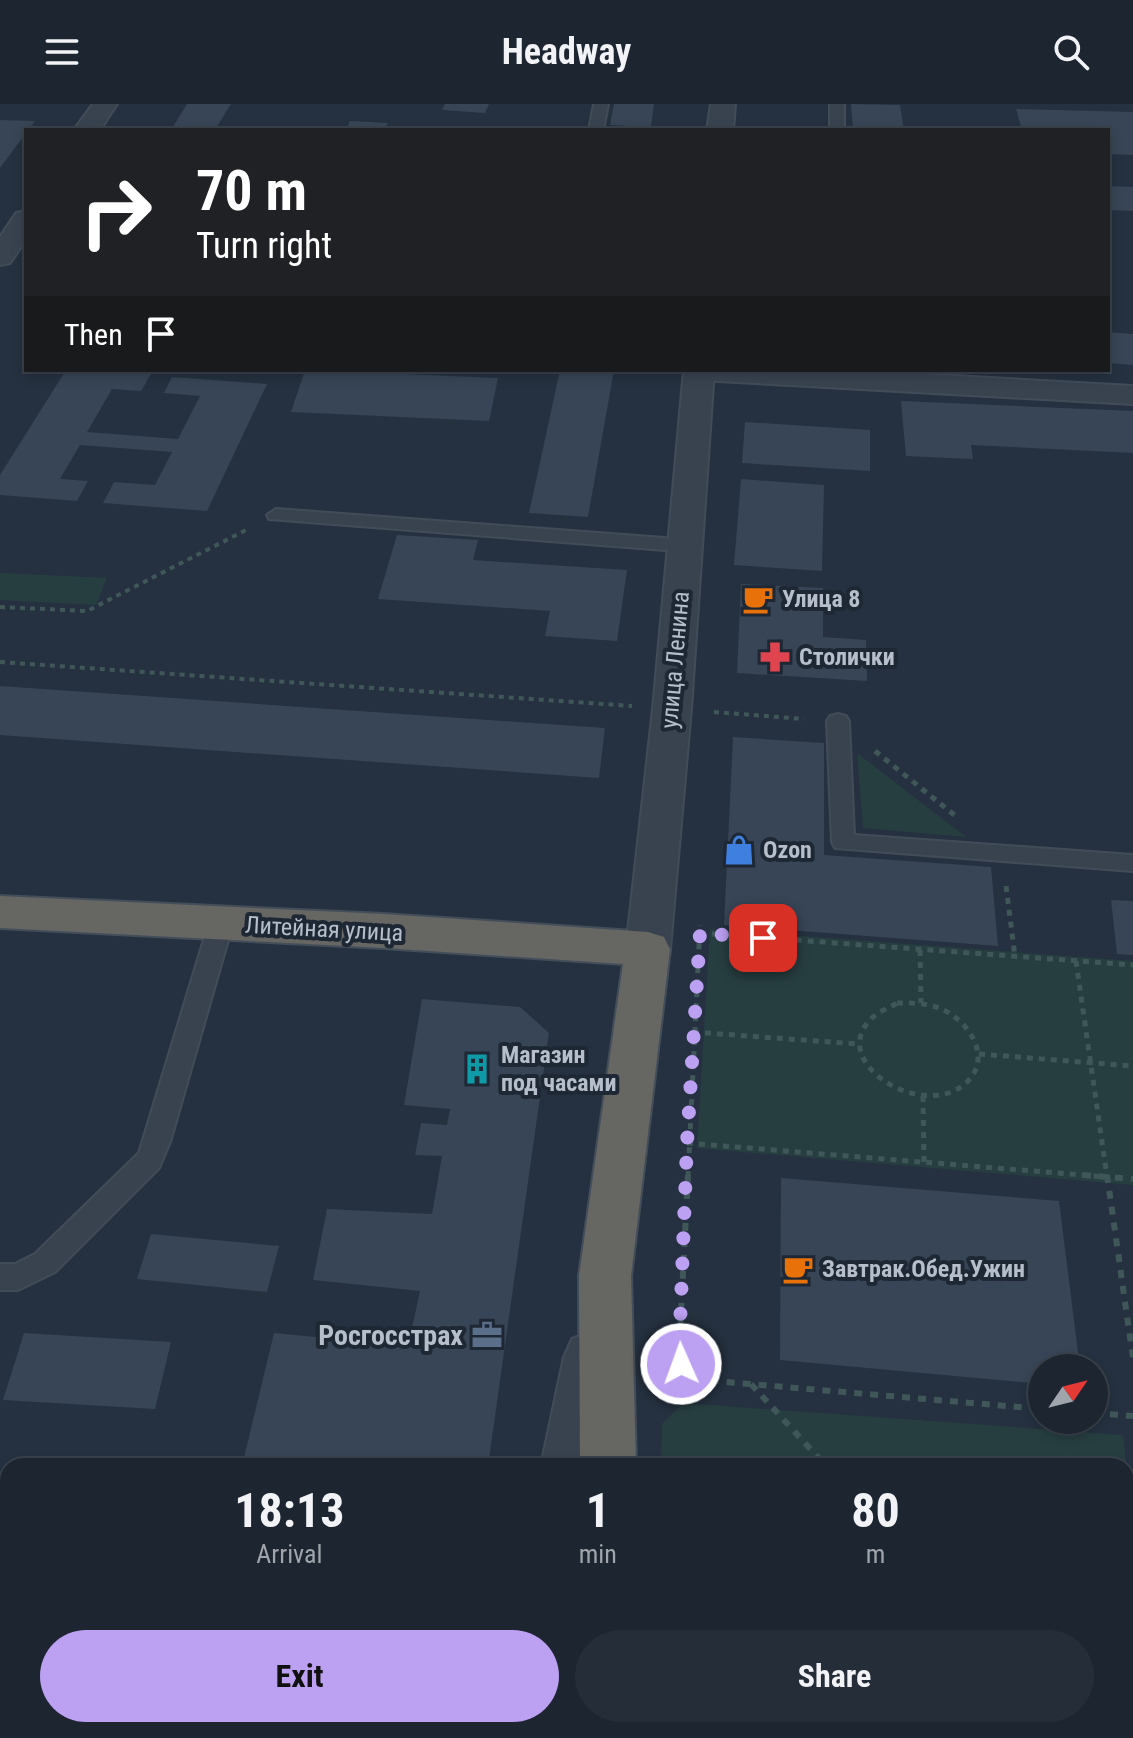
<!DOCTYPE html>
<meta charset="utf-8">
<style>
body{margin:0;font-family:"Roboto Condensed",sans-serif;background:#252d38;color:#f1f3f6;height:100vh;display:flex;flex-direction:column;font-size:30px;white-space:nowrap}
*{box-sizing:border-box;margin:0}
p{font-size:26px;color:#a0a5ab}
.icon{flex:none;width:44px;height:44px;fill:none;stroke:currentColor;stroke-width:2;stroke-linecap:round;stroke-linejoin:round}
.map{position:relative;flex:1;overflow:hidden}
.details{position:absolute;left:0px;top:1354px;width:1134px;height:280px;display:flex;flex-direction:column;background:#1c2530;border-radius:24px 24px 0 0;box-shadow:0 4px 12px #0003,0 0 0 2px #3a424c}
.details>*{flex:none}
.banner{position:absolute;left:24px;top:24px;width:1086px;height:244px;border-radius:0px;box-shadow:0 4px 12px #0003,0 0 0 2px #3a424c;background:#202124;color:#fff;overflow:hidden}
.needle{width:52px;rotate:55deg}
.buttons{position:absolute;left:1028px;top:1250px;display:grid;gap:16px}
.buttons a{display:grid;place-items:center;width:80px;height:80px;border-radius:50%;background:#1c2530;box-shadow:0 4px 12px #0003,0 0 0 2px #3a424c;font-size:40px}
.pin{position:absolute;display:grid;place-items:center;width:68px;height:68px;color:#fff;margin:-34px;border-radius:16px;box-shadow:0 4px 12px #0006}
.me{position:absolute;width:88px;margin:-44px;rotate:358deg;stroke-linejoin:round;filter:drop-shadow(0 0 6px #0008)}
.turn{display:flex;align-items:center;gap:28px;height:168px;padding:0 40px;font-size:36px}
.turn .icon{width:104px;height:104px;stroke-width:2.5}
.turn b{display:block;font-size:56px;line-height:68px}
.then{display:flex;align-items:center;height:76px;padding:0 40px;background:#0003;gap:16px;font-size:30px}
.eta{display:flex;justify-content:space-evenly;align-items:center;height:136px;text-align:center}
.eta b{font-size:48px;font-weight:700;line-height:56px}
.primary-button{display:flex;gap:16px;margin-top:auto;padding:16px 40px}
.primary-button a{flex:1;height:92px;border-radius:48px;background:#bca0f2;color:#111;font-size:32px;font-weight:700;line-height:92px;text-align:center}
.primary-button a+a{background:#252d38;color:#f1f3f6}
header{display:flex;justify-content:space-between;align-items:center;height:104px;padding:0 40px;background:#1c2530;font-size:36px;font-weight:700}
.map>svg:first-child{display:block}
.green{fill:#273e41}
.building{fill:#374556}
.lines{fill:none;stroke-linecap:round;stroke-linejoin:round}
.service-casing{stroke:#424c59;stroke-width:4}
.minor-casing{stroke:#424c59;stroke-width:4}
.tertiary-casing{stroke:#424c59;stroke-width:4}
.trunk-casing{stroke:#444e5a;stroke-width:4}
.path-far2{stroke:#405759;stroke-width:4;stroke-dasharray:5 5;stroke-linecap:butt}
.path-far1{stroke:#405759;stroke-width:5;stroke-dasharray:6 6;stroke-linecap:butt}
.path{stroke:#405759;stroke-width:6;stroke-dasharray:8 8;stroke-linecap:butt}
.service{fill:#394350;fill-rule:evenodd}
.minor{fill:#394350;fill-rule:evenodd}
.tertiary{fill:#394350;fill-rule:evenodd}
.trunk{fill:#666663;fill-rule:evenodd}
.route{stroke:#bca0f2;stroke-width:14;stroke-dasharray:0 25.2}
.labels{text-anchor:middle;dominant-baseline:central;stroke-width:8;stroke-linejoin:round;paint-order:stroke}
.poi-label{font-size:24px;font-weight:bold;fill:#b5beca;stroke:#1e2835;text-anchor:start}
.street-label{font-size:24px;fill:#b5beca;stroke:#1e2835}
.near-poi-label{font-size:28px;font-weight:bold;fill:#b5beca;stroke:#1e2835;text-anchor:end}
</style>
<header><svg class="icon" aria-label="menu" viewBox="0 0 24 24"><path d="M4 6h16M4 12h16M4 18h16"/></svg>Headway<svg class="icon" aria-label="search" viewBox="0 0 24 24"><circle cx="10" cy="10" r="6"/><path d="M15 15l6 6"/></svg></header>
<div class="map">
<svg width="1133" height="1634" viewBox="0 0 1133 1634">
<rect width="100%" height="100%" fill="#253140"/>
<g class="green">
<polygon points="0,469 107,474 96,501 0,496"/>
<polygon points="857,649 966,733 863,724"/>
<polygon points="710,825 1133,857 1133,1081 697,1044"/>
<polygon points="683,1299 1123,1331 1133,1415 1133,1634 757,1634 750,1626 1126,1626 1126,1362 661,1362 662,1320"/>
</g>
<g class="building">
<polygon points="187,0 231,0 215,26 171,26"/>
<polygon points="445,0 489,0 485,9 442,6"/>
<polygon points="614,0 654,0 651,23 610,21"/>
<polygon points="851,0 900,1 904,26 853,26"/>
<polygon points="1016,5 1133,8 1133,51 1108,50 1108,26 1022,26"/>
<polygon points="0,16 35,17 0,64"/>
<polygon points="350,17 388,19 386,23 396,26 346,26"/>
<polygon points="1108,82 1133,83 1133,107 1108,106"/>
<polygon points="1108,228 1133,230 1133,261 1108,259"/>
<polygon points="66,266 151,270 141,287 112,285 87,328 178,335 200,292 164,289 172,273 267,280 207,407 103,399 114,378 155,381 172,348 80,341 60,375 88,377 77,397 0,391 0,371"/>
<polygon points="305,266 310,266 498,274 489,317 291,308"/>
<polygon points="560,266 614,266 588,413 529,409"/>
<polygon points="901,297 1133,307 1133,349 971,341 973,355 906,352"/>
<polygon points="745,318 870,326 870,367 742,359"/>
<polygon points="741,375 824,381 822,467 734,461"/>
<polygon points="397,431 478,436 473,456 627,466 617,537 545,532 550,507 378,495"/>
<polygon points="741,480 823,484 823,533 866,536 867,577 737,569"/>
<polygon points="0,582 605,624 599,674 0,631"/>
<polygon points="733,633 824,639 824,751 991,763 998,842 724,821"/>
<polygon points="1111,796 1133,797 1133,851 1117,850"/>
<polygon points="422,895 520,903 549,929 488,1362 242,1362 274,1229 408,1242 420,1187 313,1176 327,1105 432,1110 442,1052 415,1051 421,1019 447,1021 450,1005 404,1001"/>
<polygon points="781,1074 1059,1097 1080,1264 1042,1264 1042,1280 780,1256"/>
<polygon points="151,1130 279,1142 267,1188 137,1175"/>
<polygon points="24,1229 171,1238 155,1305 3,1296"/>
<polygon points="0,1502 8,1502 8,1626 442,1626 441,1634 0,1634"/>
</g>
<g class="lines">
<g class="service-casing">
<g id="service">
<polygon points="594,0 608,0 603,26 589,26"/>
<rect x="830" y="0" width="14" height="26"/>
<polygon points="276,405 665,434 675,440 665,446 269,415 267,411"/>
<polygon points="838,610 846,612 849,617 854,731 1133,751 1133,767 835,744 832,738 827,617 830,612"/>
<polygon points="221,810 229,813 233,819 170,1038 159,1064 55,1168 18,1186 0,1186 0,1160 15,1160 35,1150 139,1049 209,819 213,813"/>
<rect x="0" y="1438" width="8" height="32"/>
</g>
</g>
<g class="minor-casing">
<g id="minor">
<polygon points="93,0 117,0 100,26 74,26"/>
<polygon points="26,107 26,135 10,159 0,161 0,133 16,109"/>
<polygon points="684,266 850,266 1133,282 1133,300 699,276 688,274"/>
</g>
</g>
<g class="tertiary-casing">
<g id="tertiary">
<polygon points="711,0 735,0 733,26 707,26"/>
<polygon points="684,266 714,266 691,605 670,845 664,857 648,862 632,857 626,845 653,605"/>
<polygon points="591,1228 610,1235 618,1253 597,1362 541,1362 564,1253 572,1235"/>
<polygon points="507,1626 571,1626 570,1634 506,1634"/>
</g>
</g>
<g class="trunk-casing">
<g id="trunk">
<polygon points="0,792 384,810 648,828 664,833 670,845 631,1172 636,1362 580,1362 579,1172 623,860 384,844 0,824"/>
<polygon points="661,1626 727,1626 731,1634 665,1634"/>
</g>
</g>
<g class="path-far2">
<polyline points="0,503 87,507 250,424"/>
<polyline points="0,558 632,602"/>
<polyline points="714,608 804,615"/>
</g>
<g class="path-far1">
<polyline points="875,647 958,714"/>
<polyline points="1006,782 1015,853"/>
<polyline points="700,829 1133,861"/>
<polyline points="920,846 921,899"/>
<polyline points="1076,857 1107,1073"/>
<path d="M897,899C911,899 926,899 939,904C967,915 993,951 968,977C926,1020 826,959 871,915C877,908 889,904 897,899Z"/>
<polyline points="693,928 858,940"/>
<polyline points="979,950 1133,962"/>
<polyline points="923,992 924,1058"/>
<polyline points="687,1039 1107,1073"/>
<polyline points="688,1073 700,821"/>
</g>
<g class="path">
<path d="M688,1071L679,1249C682,1263 689,1271 703,1276L1042,1305"/>
<polyline points="1083,1071 1133,1075"/>
<polyline points="1107,1071 1133,1254"/>
<polyline points="751,1280 826,1362"/>
<polyline points="1094,1309 1133,1312"/>
<polyline points="1074,1626 1082,1634"/>
</g>
<use href="#service" class="service"/>
<use href="#minor" class="minor"/>
<use href="#tertiary" class="tertiary"/>
<use href="#trunk" class="trunk"/>
</g>
<g class="lines">
<polyline class="route" points="681,1260 679,1249 687,1039 700,829 763,834"/>
</g>
<defs>
<g id="cafe-bare" transform="scale(2.4)"><path d="M-5.5-4.5H6V0H3Q3 3.5 0 3.5H-2.5Q-5.5 3.5-5.5 0ZM3-3.2v2h1.7v-2ZM-6 4.5H4V6H-6Z" fill="#e8710a" stroke="#1e2835" stroke-width="2.5" paint-order="stroke"/></g>
<g id="pharmacy-bare" transform="scale(2.4)"><path d="M-2-6h4v4h4v4h-4v4h-4v-4h-4v-4h4Z" fill="#e0444e" stroke="#1e2835" stroke-width="2.5" paint-order="stroke"/></g>
<g id="shop-bare" transform="scale(2.4)"><path d="M-5-2.5h2.3a2.7 3.5 0 0 1 5.4 0H5L5.5 6h-11ZM-1.5-2.5h3a1.5 2.3 0 0 0-3 0Z" fill="#3f7fe0" stroke="#1e2835" stroke-width="2.5" paint-order="stroke"/></g>
<g id="building-bare" transform="scale(2.4)"><path d="M-4-6H4V6H1V3H-1V6H-4ZM-2.5-4.3h1.7v1.8h-1.7ZM.8-4.3h1.7v1.8H.8ZM-2.5-1h1.7V.8h-1.7ZM.8-1h1.7V.8H.8Z" fill="#0f9aa8" stroke="#1e2835" stroke-width="2.5" paint-order="stroke"/></g>
<g id="office-bare" transform="scale(2.4)"><path d="M-6-3h4V-5.5h4V-3h4V5H-6ZM-1-4.5V-3h2v-1.5ZM-6 0V1H6V0Z" fill="#5c6f8a" stroke="#1e2835" stroke-width="2.5" paint-order="stroke"/></g>
</defs>
<g fill-rule="evenodd">
<use href="#cafe-bare" x="758" y="495"/>
<use href="#pharmacy-bare" x="775" y="553"/>
<use href="#shop-bare" x="739" y="746"/>
<use href="#building-bare" x="477" y="965"/>
<use href="#cafe-bare" x="798" y="1165"/>
<use href="#office-bare" x="487" y="1231"/>
</g>
<g class="labels">
<g class="poi-label">
<text x="782" y="495">Улица 8</text>
<text x="799" y="553">Столички</text>
<text x="763" y="746">Ozon</text>
<text x="501" y="951">Магазин<tspan x="501" dy="28">под часами</tspan></text>
<text x="822" y="1165">Завтрак.Обед.Ужин</text>
</g>
<g class="street-label">
<text transform="translate(675 556) rotate(-85)">улица Ленина</text>
<text transform="translate(324 825) rotate(3)">Литейная улица</text>
</g>
<g class="near-poi-label">
<text x="463" y="1231">Росгосстрах</text>
</g>
</g>
</svg>
<div class="buttons">
<a><svg class="needle" viewBox="-14 -14 28 28"><path d="M0-13l5 13h-10z" fill="#e53935"/><path d="M0 13l5-13h-10z" fill="#a0a5ab"/></svg></a>
</div>
<div class="pin" style="left:763px;top:834px;background:#d93025"><svg class="icon" aria-label="arrive" viewBox="0 0 24 24"><path d="M6 21V4h12l-3 4 3 4H6"/></svg></div>
<svg class="me" style="left:681px;top:1260px" viewBox="-20 -20 40 40"><circle r="17" fill="#bca0f2" stroke="#fff" stroke-width="3"/><path d="M0-11L8 9 0 5-8 9z" fill="#fff"/></svg>
<div class="banner">
<div class="turn"><svg class="icon" aria-label="right" viewBox="0 0 24 24"><path d="M7 20v-9h11M14 6l5 5-5 5"/></svg><div><b>70 m</b>Turn right</div></div>
<div class="then">Then<svg class="icon" aria-label="arrive" viewBox="0 0 24 24"><path d="M6 21V4h12l-3 4 3 4H6"/></svg></div>
</div>
<section class="details">
<div class="eta">
<div><b>18:13</b><p>Arrival</p></div>
<div><b>1</b><p>min</p></div>
<div><b>80</b><p>m</p></div>
</div>
<div class="primary-button"><a>Exit</a><a>Share</a></div>
</section>
</div>
